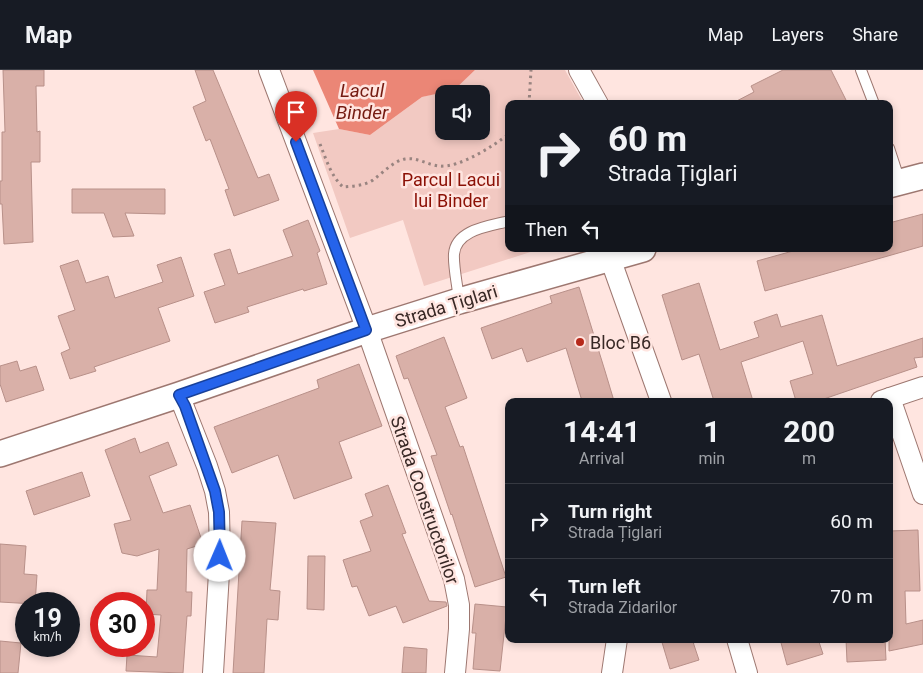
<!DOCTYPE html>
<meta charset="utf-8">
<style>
body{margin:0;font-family:Roboto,sans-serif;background:#242831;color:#f1f3f6;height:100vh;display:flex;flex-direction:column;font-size:19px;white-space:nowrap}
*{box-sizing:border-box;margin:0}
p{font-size:16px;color:#9ea1a6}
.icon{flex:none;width:28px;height:28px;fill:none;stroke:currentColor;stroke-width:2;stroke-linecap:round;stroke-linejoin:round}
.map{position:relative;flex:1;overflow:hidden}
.details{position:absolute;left:505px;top:328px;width:388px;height:245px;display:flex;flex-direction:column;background:#171b24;border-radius:10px;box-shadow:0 2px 8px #0003}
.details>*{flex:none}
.banner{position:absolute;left:505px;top:30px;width:388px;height:152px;border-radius:10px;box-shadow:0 2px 8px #0003;background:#171b24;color:#f1f3f6;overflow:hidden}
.fabs{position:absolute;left:435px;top:15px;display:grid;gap:10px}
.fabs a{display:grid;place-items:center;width:55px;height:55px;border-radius:10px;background:#171b24;box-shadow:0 2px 8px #0003;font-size:25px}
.speed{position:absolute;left:15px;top:522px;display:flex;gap:10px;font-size:25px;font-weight:700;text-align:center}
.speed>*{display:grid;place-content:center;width:65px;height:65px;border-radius:50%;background:#171b24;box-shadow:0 2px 8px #0003;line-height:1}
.speed small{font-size:12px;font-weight:400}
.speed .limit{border:8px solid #d22;background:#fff;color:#111}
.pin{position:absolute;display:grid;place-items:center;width:42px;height:42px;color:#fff;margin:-51px -21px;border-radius:50% 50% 50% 0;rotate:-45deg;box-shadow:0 0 5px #0007}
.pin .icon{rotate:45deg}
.me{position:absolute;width:55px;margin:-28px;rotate:1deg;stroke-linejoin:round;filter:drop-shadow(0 0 4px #0008)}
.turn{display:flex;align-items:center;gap:18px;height:105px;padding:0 20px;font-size:22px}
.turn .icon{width:65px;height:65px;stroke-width:2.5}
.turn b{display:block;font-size:35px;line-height:42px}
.then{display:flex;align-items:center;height:48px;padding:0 20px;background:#0003;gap:10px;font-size:19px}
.eta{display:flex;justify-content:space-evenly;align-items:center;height:85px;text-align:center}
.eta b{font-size:30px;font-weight:700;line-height:35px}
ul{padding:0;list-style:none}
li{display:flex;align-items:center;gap:15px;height:75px;padding:0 20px;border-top:1px solid #363941}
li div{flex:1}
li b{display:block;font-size:19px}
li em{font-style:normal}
header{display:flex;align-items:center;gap:30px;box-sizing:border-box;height:70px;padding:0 25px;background:#171b24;border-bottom:1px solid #363941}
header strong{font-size:24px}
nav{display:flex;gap:28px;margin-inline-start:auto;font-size:18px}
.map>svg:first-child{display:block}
.green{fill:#f2c9c2;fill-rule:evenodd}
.water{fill:#eb8676}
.building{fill:#d9b0a8;stroke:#b89089}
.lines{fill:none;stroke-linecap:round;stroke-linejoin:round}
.service-casing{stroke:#9d7770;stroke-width:12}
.minor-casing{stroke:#9d7770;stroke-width:22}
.tertiary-casing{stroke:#9d7770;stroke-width:28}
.path{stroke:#998480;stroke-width:3;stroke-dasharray:2.5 4;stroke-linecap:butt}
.service{stroke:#fff;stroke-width:10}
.minor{stroke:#fff;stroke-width:20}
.tertiary{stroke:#fff;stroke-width:25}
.route-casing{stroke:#184099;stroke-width:12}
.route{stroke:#2563eb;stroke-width:9}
.poi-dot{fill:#b6291a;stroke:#ffe5e0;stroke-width:2}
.labels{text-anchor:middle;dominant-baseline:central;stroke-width:5;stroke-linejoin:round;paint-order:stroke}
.park-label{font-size:18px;fill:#8b1005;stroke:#ffe5e0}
.street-label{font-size:18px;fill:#382825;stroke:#ffe5e0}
.poi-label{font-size:18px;fill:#382825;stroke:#ffe5e0;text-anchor:start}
.water-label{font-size:19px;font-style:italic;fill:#751b11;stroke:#ffe5e0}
</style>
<header>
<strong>Map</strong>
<nav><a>Map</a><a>Layers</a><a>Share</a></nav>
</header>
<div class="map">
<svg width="923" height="603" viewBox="0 0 923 603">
<rect width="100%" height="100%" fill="#ffe5e0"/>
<path class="green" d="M475,0H565L584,34H509V179H540L424,216L403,150L350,168L313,63L339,59L370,65L422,27L454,19ZM444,24H481V61H444Z"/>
<polygon class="water" points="313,0 475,0 454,20 422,27 370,65 339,59"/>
<g class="building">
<polygon points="3,0 44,0 44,16 36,16 37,62 40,61 40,92 31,92 33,172 4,174 2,134 0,134 0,111 2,111 2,62 5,62"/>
<polygon points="195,0 213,0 258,108 269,104 279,130 234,146 225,120 229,119 210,69 206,71 193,37 206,31"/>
<polygon points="783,0 831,0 848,34 731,34 754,22 751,16"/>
<polygon points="72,119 165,119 165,144 125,143 134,166 113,167 104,143 72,143"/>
<polygon points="923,144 923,176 765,221 757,191 800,179 889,179 889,153"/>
<polygon points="308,150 320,181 317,183 327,214 304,221 303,219 247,237 249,242 215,253 204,222 225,215 214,184 230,179 238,204 293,186 283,160"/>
<polygon points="181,187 194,226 158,238 170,271 94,297 96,301 70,309 61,283 70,279 58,246 75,240 60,196 78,190 86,213 108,206 115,228 163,212 157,195"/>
<polygon points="699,213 720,280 759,267 754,252 777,244 781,257 822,245 837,296 923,268 923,287 914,288 917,297 818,331 796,331 790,311 813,304 803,271 741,292 753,331 714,331 699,284 682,290 662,225"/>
<polygon points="579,217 605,301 614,331 582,331 566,278 527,292 522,278 492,289 481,258 552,233 550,226"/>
<polygon points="444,267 467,328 445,337 460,377 463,376 506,507 475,517 452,444 451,445 431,386 437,385 408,308 404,309 396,286"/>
<polygon points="17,291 20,301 36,296 44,320 6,332 0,314 0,296"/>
<polygon points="359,294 382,356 339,372 352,408 294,429 278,385 232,403 214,357 319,318 317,310"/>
<polygon points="135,368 140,383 168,372 177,395 149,406 163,443 190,435 203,474 187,479 186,522 192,522 191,546 187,546 183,603 126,601 127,585 157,587 161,545 146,544 147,520 157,520 159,479 137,486 122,483 114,454 131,450 105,380"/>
<polygon points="82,402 90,426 34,445 26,421"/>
<polygon points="388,415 406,463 402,464 429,531 446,532 447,536 403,553 396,536 369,546 357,516 352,517 343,490 371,481 360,451 373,446 365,424"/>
<polygon points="242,451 276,453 270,520 280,521 278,550 267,549 264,603 233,603"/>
<polygon points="918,460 920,521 905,521 906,554 923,550 923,574 889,581 889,461"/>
<polygon points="0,474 26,476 24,504 37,505 35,534 0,532"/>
<polygon points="308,486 325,486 324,540 307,539"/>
<polygon points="475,534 507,537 500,601 473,599 476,563 472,563"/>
<polygon points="661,569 692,569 699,590 670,599"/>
<polygon points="780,569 818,569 823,584 787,595"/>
<polygon points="846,569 885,569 886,590 847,592"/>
<polygon points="0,571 21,573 18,603 0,603"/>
<polygon points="404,577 427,579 426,603 402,603"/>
</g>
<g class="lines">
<g class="service-casing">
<g id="service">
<polyline points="861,0 874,34"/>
<polyline points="889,78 900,112"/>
<path d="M459,231C458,218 453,196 454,184C456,159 491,156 509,151"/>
</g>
</g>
<g class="minor-casing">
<g id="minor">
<polyline points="269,0 367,260 454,509 459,535 459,559 455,603"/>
<polyline points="579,0 598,34"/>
<polyline points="610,188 661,331"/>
<polyline points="179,325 207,396 215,421 219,442 220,486 213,603"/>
<polyline points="890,328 923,424"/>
<polyline points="881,331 923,317"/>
<polyline points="737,569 747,603"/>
<polyline points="612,603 617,569"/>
</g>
</g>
<g class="tertiary-casing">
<g id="tertiary">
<polyline points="889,115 923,106"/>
<polyline points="0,384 179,325 367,260 459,231 643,179"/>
</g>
</g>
<g class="path">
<polyline points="529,34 531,0"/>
<path d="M320,74C326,89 331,106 343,117C353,116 364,116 373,110C383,103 393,91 405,89C417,87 428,95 439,96C460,98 493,76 509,64"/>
<polyline points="693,572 701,569"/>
</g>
<use href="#service" class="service"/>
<use href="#minor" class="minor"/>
<use href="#tertiary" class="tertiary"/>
</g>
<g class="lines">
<g class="route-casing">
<polyline id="route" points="220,486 219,442 215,421 185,336 179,325 366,260 296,72"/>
</g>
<use href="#route" class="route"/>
</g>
<circle class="poi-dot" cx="580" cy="272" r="5"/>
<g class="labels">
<g class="park-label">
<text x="451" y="109">Parcul Lacui<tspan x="451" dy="21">lui Binder</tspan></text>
</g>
<g class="street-label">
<text transform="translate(446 236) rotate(-17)">Strada Țiglari</text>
<text transform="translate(425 430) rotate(71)">Strada Constructorilor</text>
</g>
<g class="poi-label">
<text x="590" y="272">Bloc B6</text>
</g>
<g class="water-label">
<text x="362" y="20">Lacul<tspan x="362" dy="22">Binder</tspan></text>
</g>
</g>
</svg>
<div class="fabs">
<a><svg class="icon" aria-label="sound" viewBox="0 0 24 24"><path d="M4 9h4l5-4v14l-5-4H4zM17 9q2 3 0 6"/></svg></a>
</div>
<div class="speed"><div>19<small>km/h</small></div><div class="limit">30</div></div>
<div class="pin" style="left:296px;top:72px;background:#d93025"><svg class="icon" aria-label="arrive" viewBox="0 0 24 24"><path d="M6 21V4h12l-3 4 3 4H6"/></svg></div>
<svg class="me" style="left:220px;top:486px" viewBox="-20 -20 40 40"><circle r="19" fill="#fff"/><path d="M0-13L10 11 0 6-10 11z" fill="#2563eb"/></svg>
<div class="banner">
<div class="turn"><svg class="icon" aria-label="right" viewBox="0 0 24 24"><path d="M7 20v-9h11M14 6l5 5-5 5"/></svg><div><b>60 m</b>Strada Țiglari</div></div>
<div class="then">Then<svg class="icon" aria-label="left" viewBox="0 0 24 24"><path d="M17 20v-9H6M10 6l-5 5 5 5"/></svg></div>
</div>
<section class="details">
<div class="eta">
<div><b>14:41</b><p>Arrival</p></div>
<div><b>1</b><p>min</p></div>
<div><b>200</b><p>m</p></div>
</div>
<ul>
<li><svg class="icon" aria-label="right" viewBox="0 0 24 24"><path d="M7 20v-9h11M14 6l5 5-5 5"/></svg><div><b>Turn right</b><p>Strada Țiglari</p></div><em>60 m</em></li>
<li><svg class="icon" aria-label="left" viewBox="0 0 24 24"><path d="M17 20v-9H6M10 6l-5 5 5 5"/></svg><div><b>Turn left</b><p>Strada Zidarilor</p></div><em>70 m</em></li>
</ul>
</section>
</div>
